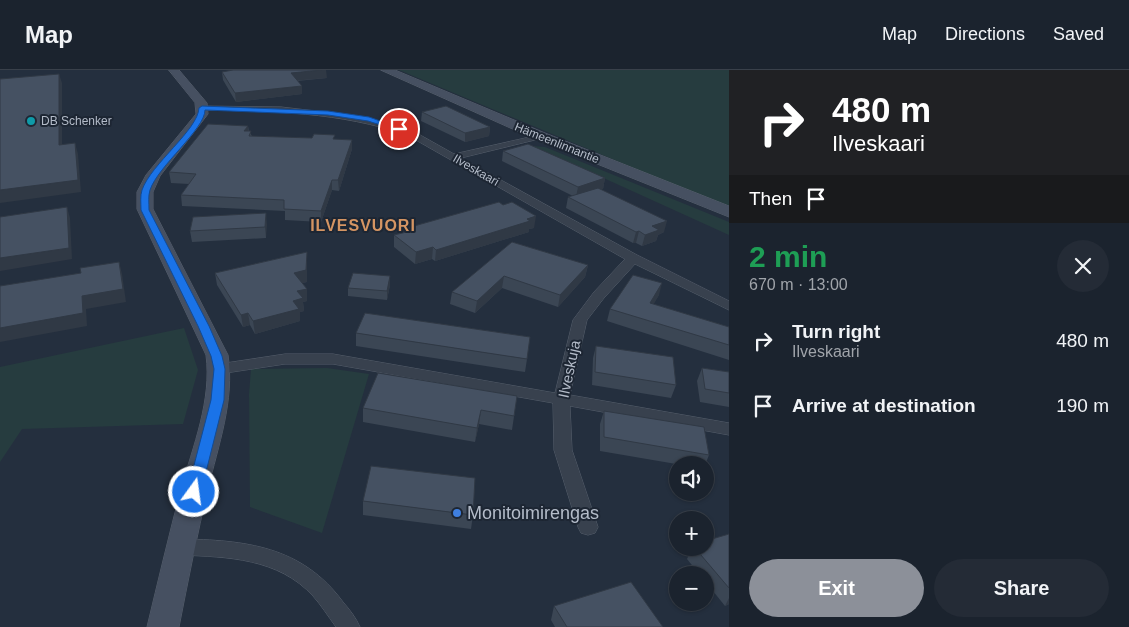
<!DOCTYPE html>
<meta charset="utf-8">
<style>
body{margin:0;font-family:Arial,sans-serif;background:#242b36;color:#f1f3f6;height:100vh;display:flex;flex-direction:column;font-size:19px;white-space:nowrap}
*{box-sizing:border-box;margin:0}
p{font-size:16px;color:#a0a4aa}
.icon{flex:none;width:28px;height:28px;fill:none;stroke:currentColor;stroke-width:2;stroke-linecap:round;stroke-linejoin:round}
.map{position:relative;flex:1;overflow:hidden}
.side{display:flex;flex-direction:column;background:#1b232e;width:400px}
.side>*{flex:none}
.guide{background:#202124;color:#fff;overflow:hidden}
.buttons{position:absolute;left:669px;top:386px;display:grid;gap:10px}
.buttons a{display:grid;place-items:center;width:45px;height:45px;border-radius:50%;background:#1b232e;box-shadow:0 1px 4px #0004,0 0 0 1px #39404a;font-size:25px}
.pin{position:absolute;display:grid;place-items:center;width:42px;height:42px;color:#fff;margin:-21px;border:2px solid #fff;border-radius:50%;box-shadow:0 1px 5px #0007}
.me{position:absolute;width:55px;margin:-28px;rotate:14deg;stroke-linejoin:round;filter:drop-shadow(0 0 4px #0008)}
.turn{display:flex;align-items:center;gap:18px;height:105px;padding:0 20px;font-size:22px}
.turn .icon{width:65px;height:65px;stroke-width:2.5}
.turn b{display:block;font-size:35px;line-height:42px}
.then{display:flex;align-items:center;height:48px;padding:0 20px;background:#0003;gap:10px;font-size:19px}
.round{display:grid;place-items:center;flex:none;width:52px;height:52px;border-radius:26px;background:#242b36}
.headline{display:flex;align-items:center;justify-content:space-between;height:85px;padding:0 20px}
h1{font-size:30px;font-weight:700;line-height:38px;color:#1e9e55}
.cta{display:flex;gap:10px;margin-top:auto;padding:10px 20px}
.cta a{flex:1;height:58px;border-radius:30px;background:#8c9099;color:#fff;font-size:20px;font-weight:700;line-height:58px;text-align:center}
.cta a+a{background:#242b36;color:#f1f3f6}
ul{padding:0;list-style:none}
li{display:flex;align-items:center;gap:15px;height:65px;padding:0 20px}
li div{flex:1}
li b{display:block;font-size:19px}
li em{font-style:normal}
header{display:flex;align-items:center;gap:30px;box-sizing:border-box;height:70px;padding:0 25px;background:#1b232e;border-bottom:1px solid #39404a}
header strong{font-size:24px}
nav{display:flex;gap:28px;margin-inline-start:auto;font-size:18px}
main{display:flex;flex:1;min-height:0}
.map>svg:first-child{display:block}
.green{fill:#263c3f}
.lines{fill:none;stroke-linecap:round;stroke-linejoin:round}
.street-casing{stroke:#565f6c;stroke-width:1}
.secondary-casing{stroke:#565f6c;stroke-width:1}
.street{fill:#38414e;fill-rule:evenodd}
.secondary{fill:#465061;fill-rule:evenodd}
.wall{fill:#3b4654}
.shaded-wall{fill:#303945}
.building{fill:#455162;stroke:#303945}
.route{fill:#1a73e8;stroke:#114b97}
.culture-dot{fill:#0f9aa8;stroke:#1d2633;stroke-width:2}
.shop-dot{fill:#3f7fe0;stroke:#1d2633;stroke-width:2}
.labels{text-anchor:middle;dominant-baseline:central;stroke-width:4;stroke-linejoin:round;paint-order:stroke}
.far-poi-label{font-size:12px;fill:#b4bcc9;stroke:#1d2633;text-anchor:start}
.far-street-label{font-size:12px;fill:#b4bcc9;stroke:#1d2633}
.street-label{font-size:15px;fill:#b4bcc9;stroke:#1d2633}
.far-district-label{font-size:16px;font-weight:bold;letter-spacing:1px;fill:#d59563;stroke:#1d2633}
.near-poi-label{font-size:18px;fill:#b4bcc9;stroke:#1d2633;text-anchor:start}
</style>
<header>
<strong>Map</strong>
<nav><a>Map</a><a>Directions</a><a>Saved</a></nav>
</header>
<main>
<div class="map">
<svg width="729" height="557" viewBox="0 0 729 557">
<rect width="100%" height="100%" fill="#242f3e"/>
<g class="green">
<polygon points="399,0 729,0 729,136 679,117"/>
<polygon points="533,76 545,77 729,152 729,165"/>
<polygon points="184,258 198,300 183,354 22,359 0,392 0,297"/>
<polygon points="327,298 369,304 322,463 250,437 249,324 251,299"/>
</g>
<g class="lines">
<g class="street-casing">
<g id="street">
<path d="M199,36L281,37L359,46L413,61L454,84L543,64V68L461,88L637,185L729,231V240L635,194L604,228L587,250L570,325L729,353V365L570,336L572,380L598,457L595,463L588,465L581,463L578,457L554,380L553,333L333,294H285L219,304L213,302L211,299L213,296L219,294L285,284H333L555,323L573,250L594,222L625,189L407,65C340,42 272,41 202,40H199Z"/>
<path d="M180,469C245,470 302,476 343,532C350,540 356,548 360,557H336C328,546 321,535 313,526C278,488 228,487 180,485L173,483L170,477L173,471Z"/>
</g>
</g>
<g class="secondary-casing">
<g id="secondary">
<path d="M169,0H179L207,33L208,44L160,106L153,122V139L228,285C235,330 218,376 208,419C197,465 188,511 179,557H147C158,511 169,465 181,419C193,376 212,330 206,285L137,139V122L146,105L196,44L195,33Z"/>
<polygon points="381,0 395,0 545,63 729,136 729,147 535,69"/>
</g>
</g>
<use href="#street" class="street"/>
<use href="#secondary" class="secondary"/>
</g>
<g class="wall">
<polygon points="222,2 327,8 297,11 302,16 302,24 236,32 223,10"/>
<polygon points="422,42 490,57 489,66 465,72 421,51"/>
<polygon points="248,56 249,61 252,66 352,70 352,79 339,121 332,120 321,152 285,150 285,141 182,136 181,125 189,114 171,113 169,102"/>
<polygon points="503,81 605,108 603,119 601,119 664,162 658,165 656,171 642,176 636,173 633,173 566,138 568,127 573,126 502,91"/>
<polygon points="266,143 266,168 192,172 190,161"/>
<polygon points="407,158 534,158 529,159 529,162 435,191 432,189 415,194 394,177 394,165 407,162"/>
<polygon points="512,172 588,195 585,207 558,237 502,218 475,243 450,234 452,222"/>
<polygon points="307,182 307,212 302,213 307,231 303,232 304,241 300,242 300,251 255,264 250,255 243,257 217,215 215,203"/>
<polygon points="390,215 387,230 348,226 348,218"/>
<polygon points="659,225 653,234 729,257 729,290 607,251 610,239"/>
<polygon points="356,263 527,289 525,302 356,276"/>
<polygon points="596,276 676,315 671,328 592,315 593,288"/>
<polygon points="702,298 729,302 729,337 700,332 697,311"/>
<polygon points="517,326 512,360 479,354 475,372 363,352 363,338"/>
<polygon points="604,341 709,385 705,395 682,395 600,381 600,354"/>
<polygon points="363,431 473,445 471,459 363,445"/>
<polygon points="729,464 729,534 725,536 705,511 705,505 700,505 687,489 692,478 705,478"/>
<polygon points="554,536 663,557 555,557 551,550"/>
</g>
<g class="shaded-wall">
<polygon points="322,0 326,0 327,8 291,11 291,3"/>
<polygon points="59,4 62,13 62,86 59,75"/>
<polygon points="302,16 302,24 236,32 235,23"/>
<polygon points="248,56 249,65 244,61"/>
<polygon points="490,57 489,66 465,72 465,63"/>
<polygon points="352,70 352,79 339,121 338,110"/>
<polygon points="75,73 78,84 81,122 0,133 0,120"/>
<polygon points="605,108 603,119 576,127 578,117"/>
<polygon points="332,110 332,120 321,152 321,141"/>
<polygon points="67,137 70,148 72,189 0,201 0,188"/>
<polygon points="266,143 267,155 266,168 265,157"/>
<polygon points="536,146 534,158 529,159 529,162 435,191 436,180"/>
<polygon points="667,151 664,162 658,165 656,171 642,176 645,165 652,156"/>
<polygon points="639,161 636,173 633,173 636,162"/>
<polygon points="433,177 432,189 415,194 416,182"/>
<polygon points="307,182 307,212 295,215 294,203"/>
<polygon points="119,192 122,204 126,232 86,239 87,256 0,272 0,258 82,226"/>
<polygon points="588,195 585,207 558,237 560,225"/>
<polygon points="390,206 390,215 387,230 387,221"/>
<polygon points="504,206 502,218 475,243 477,231"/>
<polygon points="662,213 659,225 647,246 650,233"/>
<polygon points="307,219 307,231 303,232 304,241 300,242 300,251 255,264 253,251 293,231 297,221"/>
<polygon points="248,243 250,255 243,257 241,245"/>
<polygon points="481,340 479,354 475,372 477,358"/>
<polygon points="729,528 729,534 725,536"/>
</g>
<g class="building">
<polygon points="233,0 322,0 291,3 302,16 235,23 222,2"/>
<polygon points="59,4 59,75 75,73 78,110 0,120 0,9"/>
<polygon points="446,36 490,57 465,63 422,42"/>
<polygon points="208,54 248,56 244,61 251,61 249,66 312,68 314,64 335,65 333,69 352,70 338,110 332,110 321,141 284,139 284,130 181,125 196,104 169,102"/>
<polygon points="528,74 605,108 578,117 503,81"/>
<polygon points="598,118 667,151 652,156 659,160 645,165 639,161 636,162 568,127"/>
<polygon points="499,132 503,135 512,132 536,146 527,149 530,151 436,180 433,177 416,182 394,165 411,161 407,158"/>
<polygon points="67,137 69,178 0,188 0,147"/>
<polygon points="266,143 265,157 190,161 193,147"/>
<polygon points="512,172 588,195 560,225 504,206 477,231 452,222"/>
<polygon points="307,182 306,200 294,203 307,219 297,221 303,228 293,231 299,239 253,251 248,243 241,245 215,203"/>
<polygon points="119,192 123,219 82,226 83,243 0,258 0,216 81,203 80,198"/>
<polygon points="353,203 390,206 387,221 348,218"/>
<polygon points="633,205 662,213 650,233 729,257 729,275 610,239"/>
<polygon points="365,243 530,267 527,289 356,263"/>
<polygon points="596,276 673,287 676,315 595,302"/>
<polygon points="702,298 729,302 729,323 705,319"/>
<polygon points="378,303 517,326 514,346 481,340 477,358 363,338"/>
<polygon points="604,341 704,357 709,385 604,367"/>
<polygon points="371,396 475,408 473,445 363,431"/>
<polygon points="729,464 729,518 695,478 705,478 705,471"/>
<polygon points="631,512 663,557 567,557 554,536"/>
</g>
<path class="route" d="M202,36L328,41L369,47L403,59L399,61L368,51L328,45L205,40C205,59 158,96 150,120C148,126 149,133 149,140L209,256L222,286L225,299L224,330L201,422L199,426L194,427L189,426L187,422L211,330L214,299L211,286L198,256L141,140C141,133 140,126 142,120C151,94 198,60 199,38Z"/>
<circle class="culture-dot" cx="31" cy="51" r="5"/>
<circle class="shop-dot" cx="457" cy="443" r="5"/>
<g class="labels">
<g class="far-poi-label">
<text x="41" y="51">DB Schenker</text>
</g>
<g class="far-street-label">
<text transform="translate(557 73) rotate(22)">Hämeenlinnantie</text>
<text transform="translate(476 100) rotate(30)">Ilveskaari</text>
</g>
<g class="street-label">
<text transform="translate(569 299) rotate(-78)">Ilveskuja</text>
</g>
<g class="far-district-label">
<text x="363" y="155">ILVESVUORI</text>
</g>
<g class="near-poi-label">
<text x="467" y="443">Monitoimirengas</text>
</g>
</g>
</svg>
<div class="buttons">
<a><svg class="icon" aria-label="sound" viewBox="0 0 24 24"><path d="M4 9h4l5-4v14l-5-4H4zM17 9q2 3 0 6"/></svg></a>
<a>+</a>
<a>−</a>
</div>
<div class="pin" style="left:399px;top:59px;background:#d93025"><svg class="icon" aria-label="arrive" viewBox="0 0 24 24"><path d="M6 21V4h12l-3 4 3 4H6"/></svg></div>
<svg class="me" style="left:194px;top:422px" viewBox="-20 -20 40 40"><circle r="17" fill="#1a73e8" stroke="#fff" stroke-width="3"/><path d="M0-11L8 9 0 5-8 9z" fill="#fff"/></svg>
</div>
<section class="side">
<div class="guide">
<div class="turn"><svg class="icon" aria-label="right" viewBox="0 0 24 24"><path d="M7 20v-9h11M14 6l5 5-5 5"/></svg><div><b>480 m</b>Ilveskaari</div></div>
<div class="then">Then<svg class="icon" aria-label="arrive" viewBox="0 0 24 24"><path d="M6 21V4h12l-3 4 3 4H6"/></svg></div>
</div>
<div class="headline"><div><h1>2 min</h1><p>670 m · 13:00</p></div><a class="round"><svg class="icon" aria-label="close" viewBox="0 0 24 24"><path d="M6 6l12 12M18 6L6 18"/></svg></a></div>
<ul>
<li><svg class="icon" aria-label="right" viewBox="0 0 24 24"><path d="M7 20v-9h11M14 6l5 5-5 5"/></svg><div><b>Turn right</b><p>Ilveskaari</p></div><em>480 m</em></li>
<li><svg class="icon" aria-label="arrive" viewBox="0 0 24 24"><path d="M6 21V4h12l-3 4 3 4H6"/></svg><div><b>Arrive at destination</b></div><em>190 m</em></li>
</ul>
<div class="cta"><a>Exit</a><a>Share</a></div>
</section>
</main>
